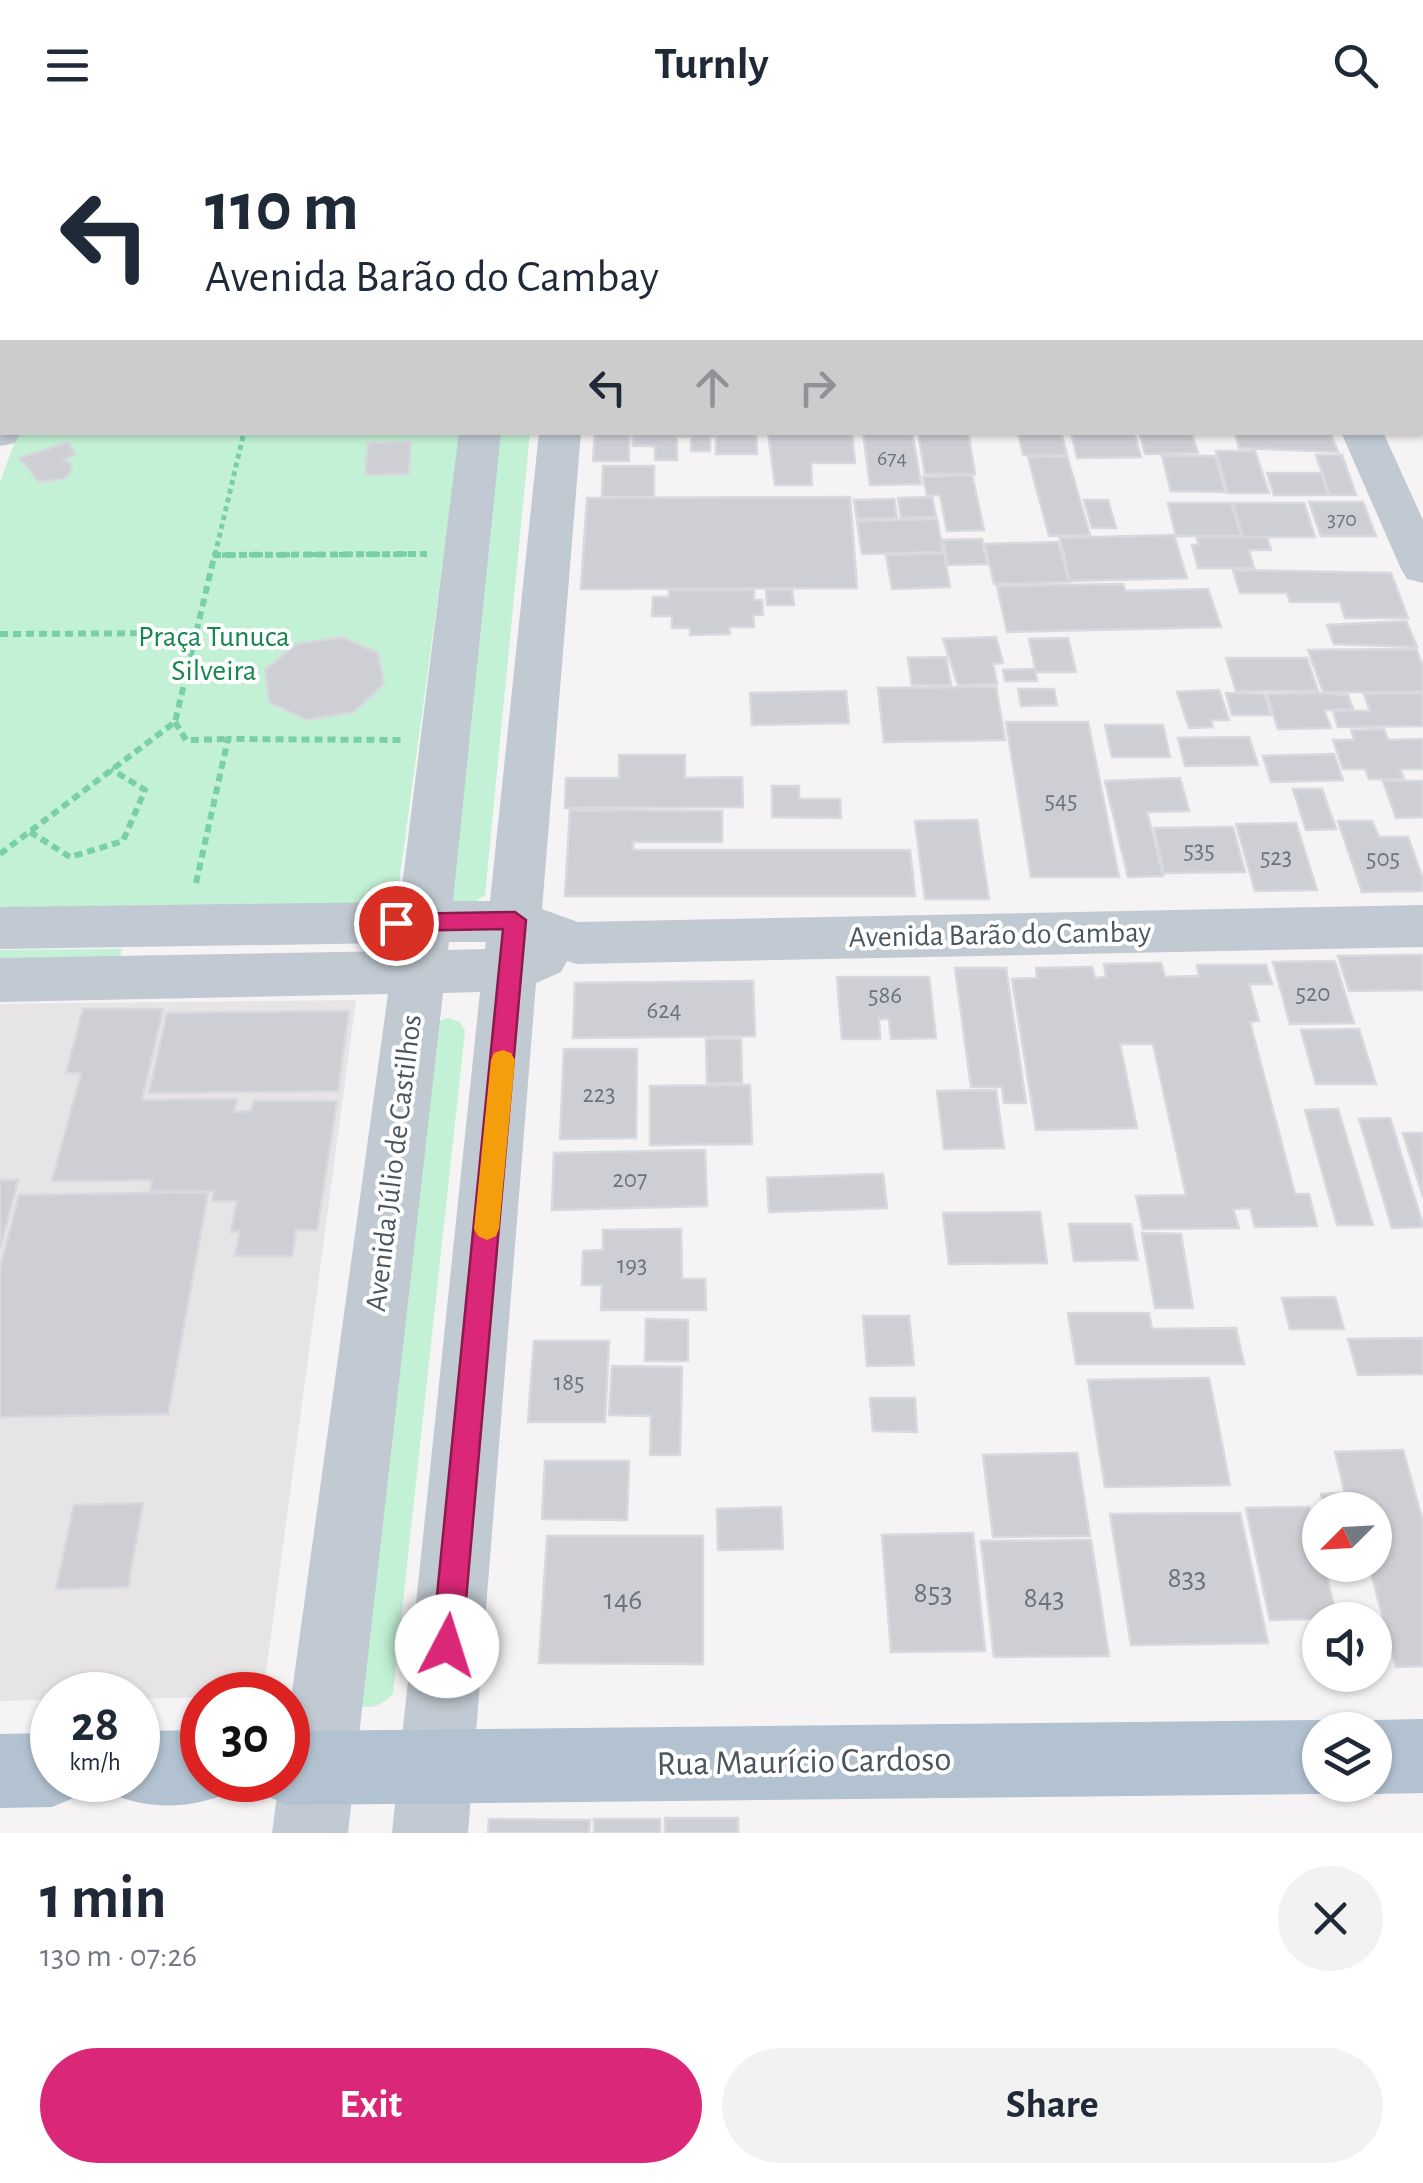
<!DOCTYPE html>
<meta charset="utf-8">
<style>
body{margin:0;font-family:"Alegreya Sans",sans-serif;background:#f2f2f3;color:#1f2937;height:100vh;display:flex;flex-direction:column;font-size:38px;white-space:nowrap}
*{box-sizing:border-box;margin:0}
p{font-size:32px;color:#747a83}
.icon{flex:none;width:55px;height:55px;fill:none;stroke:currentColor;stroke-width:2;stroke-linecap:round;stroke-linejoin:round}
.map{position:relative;height:1703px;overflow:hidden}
.drawer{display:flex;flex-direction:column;background:#fff;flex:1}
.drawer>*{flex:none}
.top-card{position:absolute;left:0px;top:0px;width:1425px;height:305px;box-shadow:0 2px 8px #0004;background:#fff;color:#1f2937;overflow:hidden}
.needle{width:65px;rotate:246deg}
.fabs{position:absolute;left:1302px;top:1362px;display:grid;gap:20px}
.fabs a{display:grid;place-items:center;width:90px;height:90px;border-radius:50%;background:#fff;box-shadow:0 2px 8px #0004;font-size:50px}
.speed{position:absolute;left:30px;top:1542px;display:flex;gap:20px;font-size:50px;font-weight:700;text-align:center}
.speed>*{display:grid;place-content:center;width:130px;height:130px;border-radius:50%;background:#fff;box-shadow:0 2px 8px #0004;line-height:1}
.speed small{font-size:25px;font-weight:400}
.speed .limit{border:15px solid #d22;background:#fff;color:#111}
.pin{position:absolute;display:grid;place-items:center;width:85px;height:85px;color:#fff;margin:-42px;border:5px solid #fff;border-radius:50%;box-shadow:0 2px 10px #0007}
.me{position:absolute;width:110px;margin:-55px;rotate:5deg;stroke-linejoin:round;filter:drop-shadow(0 0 8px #0008)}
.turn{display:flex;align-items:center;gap:35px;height:210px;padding:0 40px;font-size:45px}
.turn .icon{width:130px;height:130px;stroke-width:2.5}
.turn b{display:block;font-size:70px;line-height:85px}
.lanes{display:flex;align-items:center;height:95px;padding:0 40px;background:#0003;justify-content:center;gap:50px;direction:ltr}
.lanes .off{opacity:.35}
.round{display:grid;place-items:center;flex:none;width:105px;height:105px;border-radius:52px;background:#f2f2f3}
.summary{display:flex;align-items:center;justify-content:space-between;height:170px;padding:0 40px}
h1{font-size:60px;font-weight:600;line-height:75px}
.primary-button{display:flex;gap:20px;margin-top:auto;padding:20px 40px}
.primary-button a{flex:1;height:115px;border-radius:60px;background:#db2777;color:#fff;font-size:40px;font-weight:600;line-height:115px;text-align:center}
.primary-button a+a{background:#f2f2f3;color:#1f2937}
header{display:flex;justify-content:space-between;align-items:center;height:130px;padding:0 40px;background:#fff;font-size:45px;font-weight:600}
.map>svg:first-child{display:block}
.education{fill:#e6e4e5}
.green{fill:#c3f1d5}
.building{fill:#cdcfd5;stroke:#d7d9de;stroke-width:2.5}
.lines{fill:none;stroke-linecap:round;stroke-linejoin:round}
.path-far1{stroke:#7ad0a6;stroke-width:5;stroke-dasharray:5 4;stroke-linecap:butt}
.path{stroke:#7ad0a6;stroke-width:6;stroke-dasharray:8 5;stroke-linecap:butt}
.minor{fill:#c1cad2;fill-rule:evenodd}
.major{fill:#b3c2d1;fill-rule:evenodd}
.route{fill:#db2777;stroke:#8e194d;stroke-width:2.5}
.slow{fill:#f59e0b}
.labels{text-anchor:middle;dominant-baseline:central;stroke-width:8;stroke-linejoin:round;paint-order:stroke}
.far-number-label{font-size:22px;fill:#6b747e}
.number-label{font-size:25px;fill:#6b747e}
.park-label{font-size:30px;fill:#17864f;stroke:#fff}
.street-label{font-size:30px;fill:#4a5661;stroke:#fff}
.near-number-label{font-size:30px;fill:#6b747e}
.near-street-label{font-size:35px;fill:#4a5661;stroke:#fff}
</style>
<header><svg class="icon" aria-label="menu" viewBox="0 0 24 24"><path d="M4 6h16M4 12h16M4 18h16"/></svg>Turnly<svg class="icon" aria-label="search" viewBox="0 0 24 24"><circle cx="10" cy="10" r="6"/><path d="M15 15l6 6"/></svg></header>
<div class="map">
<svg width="1423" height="1703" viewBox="0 0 1423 1703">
<rect width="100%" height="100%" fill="#f5f3f3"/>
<polygon class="education" points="356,870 263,1565 138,1569 138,1565 52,1565 52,1570 0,1571 0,874"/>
<g class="green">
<polygon points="18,303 460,303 395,783 0,789 0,352"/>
<polygon points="498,303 530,303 485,765 474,772 447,771"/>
<polygon points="122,819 119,831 0,832 0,820"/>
<path d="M448,888L460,892L465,901L393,1564C379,1577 371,1580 353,1574L435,892Z"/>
</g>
<g class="building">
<polygon points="155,0 243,0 154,2"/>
<rect x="613" y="0" width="133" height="2"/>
<polygon points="595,302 629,302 629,331 593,331"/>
<polygon points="632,302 716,302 716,307 710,307 710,321 691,321 691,307 677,307 677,330 655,330 655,316 633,316"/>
<polygon points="716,302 756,302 757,324 716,324"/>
<polygon points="768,302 852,302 855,333 811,333 812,355 775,355"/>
<polygon points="863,302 912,302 921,354 870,355"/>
<polygon points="918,302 968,302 975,344 925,344"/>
<polygon points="1018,302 1061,302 1067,325 1023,325"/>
<polygon points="1071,302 1134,302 1141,327 1077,328"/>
<polygon points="1139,302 1191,302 1198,323 1145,324"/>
<polygon points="1235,302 1330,302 1338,322 1239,318"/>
<polygon points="68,312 76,325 64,329 71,334 71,341 64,349 39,352 19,328"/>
<polygon points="411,312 409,344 365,345 368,313"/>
<polygon points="1216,321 1255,321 1269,363 1228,363"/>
<polygon points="1316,325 1342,325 1356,365 1330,365"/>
<polygon points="1067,326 1090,405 1049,406 1028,327"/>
<polygon points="1162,326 1215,326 1225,362 1171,361"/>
<polygon points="603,336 654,336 654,367 602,367"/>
<polygon points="1267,343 1321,343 1328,365 1274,365"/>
<polygon points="972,345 984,400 947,401 940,365 927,366 923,347"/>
<polygon points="850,367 857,458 581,459 587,368"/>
<polygon points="932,367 936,387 901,388 898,368"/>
<polygon points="894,369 897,388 857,389 854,370"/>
<polygon points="1084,370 1108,370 1116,398 1092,398"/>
<polygon points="1309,372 1363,372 1376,406 1321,406"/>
<polygon points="1168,373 1231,373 1241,406 1176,406"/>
<polygon points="1233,373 1304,373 1315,407 1243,407"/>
<polygon points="937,389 943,422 862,424 857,391"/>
<polygon points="1174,405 1187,448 1070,451 1060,408"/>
<polygon points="1196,407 1267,407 1271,420 1249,420 1254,438 1198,438 1192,415 1199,415"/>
<polygon points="982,409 987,434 948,435 943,410"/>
<polygon points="1058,412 1069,452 994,454 985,414"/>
<polygon points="944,423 950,457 892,459 886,425"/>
<polygon points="1233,440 1391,443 1408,488 1345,488 1340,472 1290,472 1287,463 1240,463"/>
<polygon points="1123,454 1125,461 1208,459 1221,497 1007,502 997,456"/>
<polygon points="669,460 754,460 754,470 762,470 763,485 753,485 754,497 729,497 730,504 690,505 690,498 672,498 672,486 652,486 653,467 669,467"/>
<polygon points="766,460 792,460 794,475 767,475"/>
<polygon points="1406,491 1417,517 1334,514 1327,495"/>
<polygon points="342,507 378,523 384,554 354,582 306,590 269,572 265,540 296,514"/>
<polygon points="996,507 1003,533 993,534 997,554 958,555 943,509"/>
<polygon points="1068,508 1076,542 1036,542 1029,509"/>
<polygon points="1416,519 1423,536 1423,562 1323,562 1308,520"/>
<polygon points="946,527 951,555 912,555 908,528"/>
<polygon points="1226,528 1307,528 1318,561 1236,561"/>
<polygon points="1035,539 1037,551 1005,551 1003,540"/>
<polygon points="996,557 1005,610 884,612 878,558"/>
<polygon points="1018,559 1054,559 1057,575 1021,576"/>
<polygon points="1219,560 1229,590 1211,590 1213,597 1189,598 1177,562"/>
<polygon points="846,561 849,593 752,595 750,563"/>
<polygon points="1226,563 1264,564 1271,585 1232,585"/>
<polygon points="1319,563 1348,565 1353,579 1324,580 1331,598 1278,599 1267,564"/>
<polygon points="1423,563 1423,596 1338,597 1333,581 1370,581 1364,564"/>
<polygon points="1006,592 1088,592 1119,747 1031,747"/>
<polygon points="1105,595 1163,595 1170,627 1112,627"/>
<polygon points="1384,599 1388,610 1423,609 1423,639 1400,639 1404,649 1369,649 1365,639 1343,639 1333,610 1354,610 1351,600"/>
<polygon points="1249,607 1258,635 1185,636 1178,608"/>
<polygon points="1334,624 1343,650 1271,652 1263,626"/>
<polygon points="619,625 685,625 685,648 742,647 743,677 565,678 566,648 619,648"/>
<polygon points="1180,648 1189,681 1147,682 1163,746 1128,747 1105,651"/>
<polygon points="1383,651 1423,651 1423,687 1396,688"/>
<polygon points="772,656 799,656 799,669 840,669 841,688 772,687"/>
<polygon points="1293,659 1322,659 1336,699 1306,700"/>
<polygon points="570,680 722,681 722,712 633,712 633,720 910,720 915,766 565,766"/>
<polygon points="977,690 989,769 925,769 915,691"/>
<polygon points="1338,691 1372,691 1379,707 1408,707 1423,749 1423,761 1362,762"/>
<polygon points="1296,693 1317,760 1255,761 1236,694"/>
<polygon points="1233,697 1245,742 1164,743 1154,698"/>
<polygon points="1411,825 1423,825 1423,860 1349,861 1338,826"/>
<polygon points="1335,831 1354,893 1290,894 1273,832"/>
<polygon points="1161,833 1165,847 1199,846 1197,835 1266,835 1272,854 1249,854 1259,891 1250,892 1295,1064 1309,1064 1317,1096 1255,1097 1250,1078 1233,1079 1239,1098 1143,1099 1136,1066 1186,1065 1153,914 1120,914 1137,998 1036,1000 1012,849 1037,848 1036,838 1092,837 1095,848 1106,847 1104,834"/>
<polygon points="955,838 1006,838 1026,973 1004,973 1002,957 971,957"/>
<polygon points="837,847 929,847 936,908 891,909 889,889 879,889 880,909 842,909"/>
<polygon points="753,851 755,906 573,908 575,853"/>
<polygon points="83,879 163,879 142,970 237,969 234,982 251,981 254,971 337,971 317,1100 296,1100 292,1126 235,1126 240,1101 231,1102 237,1071 212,1071 214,1061 150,1061 152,1050 52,1051 81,943 66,943"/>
<polygon points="349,881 338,961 149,963 167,883"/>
<polygon points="1359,899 1376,954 1316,954 1301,900"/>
<polygon points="706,909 741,909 742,953 707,953"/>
<polygon points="564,919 637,919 636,1008 560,1009"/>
<polygon points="750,955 752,1014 650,1015 650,956"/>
<polygon points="996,960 1004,1018 944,1019 937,961"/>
<polygon points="1338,979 1373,1095 1337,1095 1305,980"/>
<polygon points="1390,988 1423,1095 1423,1097 1392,1098 1359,989"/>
<polygon points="1403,1003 1423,1003 1423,1067"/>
<polygon points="705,1020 707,1076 552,1080 554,1023"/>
<polygon points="883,1044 887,1078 769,1082 767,1048"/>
<polygon points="0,1050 18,1050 0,1119"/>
<polygon points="208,1062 168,1284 0,1287 0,1138 19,1065"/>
<polygon points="1040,1082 1047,1133 949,1134 943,1083"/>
<polygon points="1069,1094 1131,1094 1138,1130 1074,1131"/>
<polygon points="681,1099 682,1149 705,1149 706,1180 601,1180 602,1155 582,1155 583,1121 603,1120 603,1100"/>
<polygon points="1142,1103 1181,1104 1193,1178 1155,1178"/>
<polygon points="1335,1167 1344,1199 1290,1199 1282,1168"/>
<polygon points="1068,1183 1149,1183 1152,1199 1236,1198 1244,1234 1076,1234"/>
<polygon points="863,1186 909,1186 914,1235 867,1236"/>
<polygon points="646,1189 688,1190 688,1231 645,1231"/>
<polygon points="1423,1208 1423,1244 1358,1245 1348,1209"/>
<polygon points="534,1211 609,1211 605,1292 528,1292"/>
<polygon points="612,1236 682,1237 680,1325 650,1325 651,1286 609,1285"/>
<polygon points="1209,1248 1230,1355 1105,1357 1088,1250"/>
<polygon points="870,1268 915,1268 917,1302 873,1301"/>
<polygon points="1403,1320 1423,1392 1423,1536 1396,1537 1369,1435 1375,1435 1375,1380 1325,1380 1321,1364 1345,1363 1335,1322"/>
<polygon points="1077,1323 1090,1406 993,1407 983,1325"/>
<polygon points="545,1331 629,1331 627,1390 542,1389"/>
<polygon points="143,1373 128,1457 56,1459 74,1375"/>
<polygon points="781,1377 783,1419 718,1420 717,1379"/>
<polygon points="1309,1377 1320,1435 1324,1435 1337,1488 1270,1490 1246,1378"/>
<polygon points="1240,1383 1268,1513 1131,1515 1110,1384"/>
<polygon points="973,1403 985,1521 891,1522 882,1405"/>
<polygon points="547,1406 703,1406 703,1534 539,1533"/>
<polygon points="1091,1410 1109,1526 994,1527 981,1411"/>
<rect x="665" y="1688" width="73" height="15"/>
<polygon points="489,1689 590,1690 589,1703 488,1703"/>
<rect x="594" y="1689" width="66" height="14"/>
</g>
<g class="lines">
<g class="path-far1">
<polyline points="213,425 427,424"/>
<polyline points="215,425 244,302"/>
</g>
<g class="path">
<polyline points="213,425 427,424"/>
<polyline points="0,504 197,503"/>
<polyline points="175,592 186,610 228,609"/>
<polyline points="30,702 70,727 123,711 145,660 111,639"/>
<polyline points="0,724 175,592 215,423"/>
<polyline points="196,753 228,609 403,610"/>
</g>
<g class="minor">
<polygon points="1224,0 1258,0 1259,2 1225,2"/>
<polygon points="0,285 2,302 21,302 15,313 0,316"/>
<path d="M459,302H501L453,771H490L539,302H581L542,779L578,792L1423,775V817L577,834L567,831L561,842L536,853L468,1703H392L480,862L443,863L348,1703H272L279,1650H288V1591L388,864L0,872V828L394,821V813L0,819V777L400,772ZM449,812H486L485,819L448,820Z"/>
<polygon points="1341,302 1383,302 1423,390 1423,453 1407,449 1401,439"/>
</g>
<g class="major">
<rect x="0" y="248" width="2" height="24"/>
<rect x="1422" y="257" width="1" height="24"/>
<polygon points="1423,1589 1423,1663 1375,1664 1353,1655 1375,1655 1375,1600 1351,1600 1375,1590"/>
<polygon points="1320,1590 1344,1600 1320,1600 1320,1655 1342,1655 1320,1664 288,1675 262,1664 256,1650 288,1650 288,1601"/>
<path d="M202,1600V1650H234L228,1663C191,1679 149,1680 112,1664L106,1650H138V1601Z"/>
<polygon points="52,1603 52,1650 85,1650 78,1666 52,1677 0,1678 0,1604"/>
</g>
</g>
<polygon class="route" points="515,782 526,790 462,1516 457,1527 447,1531 437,1527 432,1516 503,799 396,801 385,793 396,784"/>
<polygon class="slow" points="503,920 511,923 515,930 499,1099 496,1106 487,1110 478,1106 474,1099 491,930 494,923"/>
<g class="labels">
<g class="far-number-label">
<text x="892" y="328">674</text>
<text x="1342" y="389">370</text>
</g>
<g class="number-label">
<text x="1061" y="670">545</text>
<text x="1199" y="720">535</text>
<text x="1276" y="727">523</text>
<text x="1383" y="728">505</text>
<text x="1313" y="863">520</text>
<text x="885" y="865">586</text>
<text x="664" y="880">624</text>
<text x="599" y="964">223</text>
<text x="630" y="1049">207</text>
<text x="632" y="1135">193</text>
<text x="569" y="1252">185</text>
</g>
<g class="park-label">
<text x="214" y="507">Praça Tunuca<tspan x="214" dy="34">Silveira</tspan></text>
</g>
<g class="street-label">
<text transform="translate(1000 805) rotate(-1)">Avenida Barão do Cambay</text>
<text transform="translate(394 1033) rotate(-83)">Avenida Júlio de Castilhos</text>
</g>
<g class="near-number-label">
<text x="1187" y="1448">833</text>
<text x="933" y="1463">853</text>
<text x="1044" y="1468">843</text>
<text x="623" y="1470">146</text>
</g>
<g class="near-street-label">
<text transform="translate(804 1632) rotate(-1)">Rua Maurício Cardoso</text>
</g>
</g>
</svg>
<div class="fabs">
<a><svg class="needle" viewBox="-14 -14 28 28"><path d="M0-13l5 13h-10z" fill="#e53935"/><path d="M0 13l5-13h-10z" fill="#747a83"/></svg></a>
<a><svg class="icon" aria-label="sound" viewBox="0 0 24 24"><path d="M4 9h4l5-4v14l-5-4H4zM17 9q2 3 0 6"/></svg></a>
<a><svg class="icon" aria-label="layers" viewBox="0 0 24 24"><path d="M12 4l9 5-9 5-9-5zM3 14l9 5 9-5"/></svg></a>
</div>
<div class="speed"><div>28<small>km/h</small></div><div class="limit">30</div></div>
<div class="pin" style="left:396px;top:793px;background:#d93025"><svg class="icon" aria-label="arrive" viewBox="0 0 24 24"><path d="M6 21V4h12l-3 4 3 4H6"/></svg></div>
<svg class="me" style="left:447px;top:1516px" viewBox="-20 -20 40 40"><circle r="19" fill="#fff"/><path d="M0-13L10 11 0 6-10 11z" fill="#db2777"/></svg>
<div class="top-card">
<div class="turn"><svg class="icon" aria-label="left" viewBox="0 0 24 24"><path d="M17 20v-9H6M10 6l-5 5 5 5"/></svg><div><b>110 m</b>Avenida Barão do Cambay</div></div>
<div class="lanes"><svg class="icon" aria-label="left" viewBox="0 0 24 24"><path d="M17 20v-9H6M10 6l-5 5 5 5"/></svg><svg class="icon off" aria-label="ahead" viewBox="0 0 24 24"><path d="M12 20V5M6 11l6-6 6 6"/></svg><svg class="icon off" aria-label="right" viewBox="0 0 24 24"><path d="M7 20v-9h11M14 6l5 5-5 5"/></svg></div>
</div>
</div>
<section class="drawer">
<div class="summary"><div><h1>1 min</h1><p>130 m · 07:26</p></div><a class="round"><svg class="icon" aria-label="close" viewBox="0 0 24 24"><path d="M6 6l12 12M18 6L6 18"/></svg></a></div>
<div class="primary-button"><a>Exit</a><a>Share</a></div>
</section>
